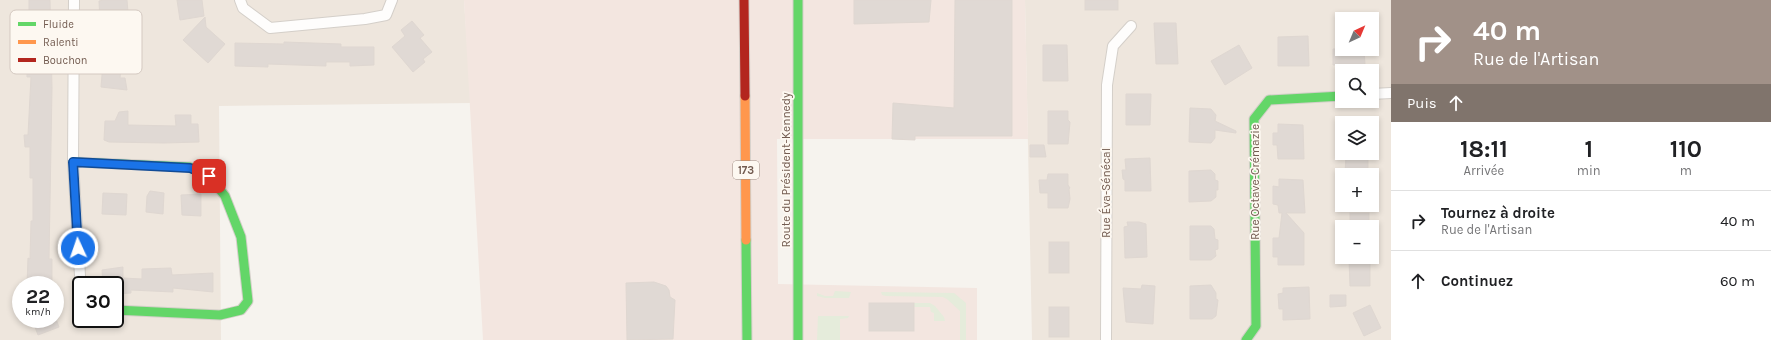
<!DOCTYPE html>
<html lang="fr">
<meta charset="utf-8">
<style>
body{margin:0;font-family:Karla,sans-serif;background:#f6f6f6;color:#202124;height:100vh;display:flex;flex-direction:column;font-size:15px;white-space:nowrap}
*{box-sizing:border-box;margin:0}
p{font-size:13px;color:#757577}
.icon{flex:none;width:22px;height:22px;fill:none;stroke:currentColor;stroke-width:2;stroke-linecap:round;stroke-linejoin:round}
.map{position:relative;flex:1;overflow:hidden}
.sheet{display:flex;flex-direction:column;background:#fff;width:380px}
.sheet>*{flex:none}
.top-card{background:#a19188;color:#fff;overflow:hidden}
.needle{width:26px;rotate:44deg}
.buttons{position:absolute;left:1335px;top:12px;display:grid;gap:8px}
.buttons a{display:grid;place-items:center;width:44px;height:44px;border-radius:0px;background:#fff;box-shadow:0 2px 6px #0003;font-size:20px}
.speed{position:absolute;left:12px;top:276px;display:flex;gap:8px;font-size:20px;font-weight:700;text-align:center}
.speed>*{display:grid;place-content:center;width:52px;height:52px;border-radius:50%;background:#fff;box-shadow:0 2px 6px #0003;line-height:1}
.speed small{font-size:10px;font-weight:400}
.speed .limit{border:2px solid #111;border-radius:6px;background:#fff;color:#111}
.pin{position:absolute;display:grid;place-items:center;width:34px;height:34px;color:#fff;margin:-17px;border-radius:8px;box-shadow:0 2px 6px #0006}
.me{position:absolute;width:44px;margin:-22px;rotate:357deg;stroke-linejoin:round;filter:drop-shadow(0 0 3px #0008)}
.turn{display:flex;align-items:center;gap:14px;height:84px;padding:0 16px;font-size:18px}
.turn .icon{width:52px;height:52px;stroke-width:2.5}
.turn b{display:block;font-size:28px;line-height:34px}
.then{display:flex;align-items:center;height:38px;padding:0 16px;background:#0003;gap:8px;font-size:15px}
.eta{display:flex;justify-content:space-evenly;align-items:center;height:68px;text-align:center}
.eta b{font-size:24px;font-weight:700;line-height:28px}
ul{padding:0;list-style:none}
li{display:flex;align-items:center;gap:12px;height:60px;padding:0 16px;border-top:1px solid #e0e0e0}
li div{flex:1}
li b{display:block;font-size:15px}
li em{font-style:normal}
main{display:flex;flex:1;min-height:0}
.map>svg:first-child{display:block}
.residential{fill:#eee6dd;fill-rule:evenodd}
.commercial{fill:#f3e6e0}
.green{fill:#e5ecdb}
.building{fill:#e0d9d4;stroke:#dfd7d1}
.lines{fill:none;stroke-linecap:round;stroke-linejoin:round}
.street-casing{stroke:#d4cfc9;stroke-width:12}
.fast-casing{stroke:#d4cfc9;stroke-width:11}
.slow-casing{stroke:#d4cfc9;stroke-width:11}
.jam-casing{stroke:#d4cfc9;stroke-width:11}
.street{stroke:#fefdfc;stroke-width:10}
.fast{stroke:#63d668;stroke-width:9}
.slow{stroke:#ff974d;stroke-width:9}
.jam{stroke:#b3261e;stroke-width:9}
.route-casing{stroke:#114b97;stroke-width:10}
.route{stroke:#1a73e8;stroke-width:7}
.labels{text-anchor:middle;dominant-baseline:central;stroke-width:3.5;stroke-linejoin:round;paint-order:stroke}
.shield{fill:#fdf8f1;stroke:#9c8b81;stroke-width:1}
.shield-label{font-size:11px;font-weight:bold;fill:#735c51}
.street-label{font-size:12px;fill:#735c51;stroke:#fdf8f1}
.key{fill:#fdf8f1;stroke:#d4c9c1;stroke-width:1}
.key-label{font-size:11px;fill:#735c51}
</style>
<main>
<div class="map">
<svg width="1391" height="340" viewBox="0 0 1391 340">
<rect width="100%" height="100%" fill="#f6f3ee"/>
<g class="residential">
<path d="M0,0H464L471,103L219,106L221,340H0ZM21,285H55V319H21ZM81,285H115V319H81Z"/>
<path d="M1025,0H1391V340H1032ZM1342,19H1372V49H1342ZM1342,71H1372V101H1342ZM1342,123H1372V153H1342ZM1342,175H1372V205H1342ZM1342,227H1372V257H1342Z"/>
</g>
<polygon class="commercial" points="464,0 1025,0 1028,139 777,139 778,284 977,288 977,340 483,340"/>
<g class="green">
<polygon points="835,291 851,292 849,298 825,298 817,296 817,293 825,296 833,296"/>
<polygon points="881,292 954,293 966,303 966,340 960,340 960,311 947,299 943,297 886,296 882,295"/>
<polygon points="914,303 930,303 935,306 944,317 945,321 934,321 934,313 931,312 930,307 914,307"/>
<polygon points="818,316 849,316 848,318 840,319 840,340 817,340"/>
</g>
<g class="building">
<polygon points="29,0 50,0 52,88 49,259 52,259 52,285 27,285 28,258 30,259 31,221 33,221 33,178 30,178 30,147 25,147 24,135 28,135 31,77 27,77 27,28 29,28"/>
<polygon points="103,0 127,0 128,12 126,12 120,78 125,78 127,90 101,87 103,63 106,63 108,42 98,41 100,21 99,1"/>
<polygon points="177,0 202,0 204,16 180,20"/>
<polygon points="854,0 931,0 929,22 854,24"/>
<polygon points="955,0 1012,0 1012,136 915,136 915,140 892,139 893,103 954,108"/>
<rect x="1085" y="0" width="33" height="10"/>
<polygon points="205,17 206,27 225,44 208,63 183,40"/>
<polygon points="412,21 424,35 420,38 432,52 423,59 425,62 413,72 392,47 405,36 401,30"/>
<polygon points="1154,23 1176,23 1178,64 1156,64"/>
<polygon points="1308,36 1309,66 1278,66 1278,37"/>
<polygon points="284,42 341,44 341,47 374,47 374,65 350,66 350,62 326,62 326,66 268,64 268,67 235,66 235,43 284,44"/>
<polygon points="1043,45 1067,45 1068,81 1043,81"/>
<polygon points="1239,45 1252,68 1225,85 1211,61"/>
<polygon points="1333,49 1364,49 1365,65 1333,65"/>
<polygon points="1126,94 1151,94 1150,125 1126,125"/>
<polygon points="1190,108 1211,109 1216,115 1215,121 1236,131 1236,133 1215,130 1215,138 1211,143 1189,142"/>
<polygon points="128,111 128,125 176,126 175,115 191,115 191,124 198,124 199,142 164,143 109,142 104,140 105,121 115,121 119,112"/>
<polygon points="1048,111 1068,111 1068,120 1070,122 1068,144 1048,144"/>
<polygon points="1278,124 1303,125 1304,159 1278,159 1277,145 1273,145 1273,133 1278,133"/>
<polygon points="1030,145 1044,145 1046,157 1030,157"/>
<polygon points="1346,153 1368,153 1368,175 1345,175"/>
<polygon points="1150,158 1151,191 1125,191 1125,180 1123,179 1122,170 1126,170 1125,159"/>
<polygon points="1211,170 1215,174 1215,180 1218,181 1218,190 1216,190 1216,197 1211,201 1189,202 1189,171"/>
<polygon points="1048,174 1068,174 1068,185 1070,188 1069,189 1070,199 1068,208 1048,208 1048,193 1040,193 1039,180 1047,180"/>
<polygon points="1279,179 1303,180 1305,213 1286,213 1304,233 1304,265 1278,265 1278,257 1273,257 1273,238 1279,238 1282,213 1279,213 1278,205 1273,204 1273,186 1279,187"/>
<polygon points="150,191 164,193 163,214 146,212 147,196"/>
<polygon points="103,193 127,194 126,215 102,214"/>
<polygon points="201,194 201,216 182,215 181,195"/>
<rect x="1350" y="213" width="19" height="14"/>
<polygon points="1127,222 1139,222 1146,224 1147,257 1125,258 1124,227 1128,226"/>
<polygon points="1190,226 1211,226 1214,229 1215,239 1218,240 1218,249 1215,250 1216,256 1211,260 1190,260"/>
<rect x="1049" y="242" width="20" height="31"/>
<polygon points="1370,258 1370,286 1350,286 1349,259"/>
<polygon points="123,267 123,278 142,279 142,269 171,268 172,275 213,273 213,292 173,288 173,292 131,290 131,293 115,294 115,285 103,285 102,270"/>
<polygon points="654,282 666,286 669,290 670,297 675,300 673,339 627,340 626,283"/>
<polygon points="1142,285 1155,286 1153,324 1126,322 1123,288 1141,289"/>
<polygon points="1211,285 1216,293 1216,299 1218,300 1216,316 1212,319 1190,319 1190,286"/>
<polygon points="1309,287 1310,319 1283,320 1283,309 1279,309 1278,294 1283,293 1283,288"/>
<polygon points="1330,295 1346,295 1346,306 1330,307"/>
<rect x="869" y="303" width="45" height="28"/>
<polygon points="1370,305 1381,328 1364,336 1353,313"/>
<rect x="1049" y="307" width="20" height="30"/>
<polygon points="32,319 56,319 59,327 38,335"/>
</g>
<g class="lines">
<g class="street-casing">
<g id="street">
<polyline points="74,0 73,162 81,292"/>
<polyline points="240,0 243,8 270,28 365,19 386,15 392,0"/>
<polyline points="1372,94 1391,93"/>
<polyline points="1106,340 1107,85 1113,46 1131,26"/>
</g>
</g>
<g class="fast-casing">
<g id="fast">
<polyline points="798,0 798,340"/>
<polyline points="73,162 190,167 209,176 225,196 241,237 248,301 241,310 220,315 115,310"/>
<polyline points="746,240 747,340"/>
<polyline points="1246,340 1256,326 1254,119 1269,100 1342,96"/>
</g>
</g>
<g class="slow-casing">
<polyline id="slow" points="745,96 746,240"/>
</g>
<g class="jam-casing">
<polyline id="jam" points="744,0 745,96"/>
</g>
<use href="#street" class="street"/>
<use href="#fast" class="fast"/>
<use href="#slow" class="slow"/>
<use href="#jam" class="jam"/>
</g>
<g class="lines">
<g class="route-casing">
<polyline id="route" points="78,248 73,162 190,168 209,176"/>
</g>
<use href="#route" class="route"/>
</g>
<g class="labels">
<rect class="shield" x="733" y="161" width="26" height="18" rx="3"/>
<g class="shield-label">
<text x="746" y="170">173</text>
</g>
<g class="street-label">
<text transform="translate(786 170) rotate(-90)">Route du Président-Kennedy</text>
<text transform="translate(1255 182) rotate(-90)">Rue Octave-Crémazie</text>
<text transform="translate(1106 193) rotate(-90)">Rue Éva-Sénécal</text>
</g>
</g>
<rect x="10" y="10" width="132" height="64" rx="6" class="key"/>
<rect x="18" y="22" width="18" height="4" fill="#63d668"/>
<rect x="18" y="40" width="18" height="4" fill="#ff974d"/>
<rect x="18" y="58" width="18" height="4" fill="#b3261e"/>
<g class="key-label">
<text x="43" y="28">Fluide</text>
<text x="43" y="46">Ralenti</text>
<text x="43" y="64">Bouchon</text>
</g>
</svg>
<div class="buttons">
<a><svg class="needle" viewBox="-14 -14 28 28"><path d="M0-13l5 13h-10z" fill="#e53935"/><path d="M0 13l5-13h-10z" fill="#757577"/></svg></a>
<a><svg class="icon" aria-label="search" viewBox="0 0 24 24"><circle cx="10" cy="10" r="6"/><path d="M15 15l6 6"/></svg></a>
<a><svg class="icon" aria-label="layers" viewBox="0 0 24 24"><path d="M12 4l9 5-9 5-9-5zM3 14l9 5 9-5"/></svg></a>
<a>+</a>
<a>−</a>
</div>
<div class="speed"><div>22<small>km/h</small></div><div class="limit">30</div></div>
<div class="pin" style="left:209px;top:176px;background:#d93025"><svg class="icon" aria-label="arrive" viewBox="0 0 24 24"><path d="M6 21V4h12l-3 4 3 4H6"/></svg></div>
<svg class="me" style="left:78px;top:248px" viewBox="-20 -20 40 40"><circle r="17" fill="#1a73e8" stroke="#fff" stroke-width="3"/><path d="M0-11L8 9 0 5-8 9z" fill="#fff"/></svg>
</div>
<section class="sheet">
<div class="top-card">
<div class="turn"><svg class="icon" aria-label="right" viewBox="0 0 24 24"><path d="M7 20v-9h11M14 6l5 5-5 5"/></svg><div><b>40 m</b>Rue de l'Artisan</div></div>
<div class="then">Puis<svg class="icon" aria-label="ahead" viewBox="0 0 24 24"><path d="M12 20V5M6 11l6-6 6 6"/></svg></div>
</div>
<div class="eta">
<div><b>18:11</b><p>Arrivée</p></div>
<div><b>1</b><p>min</p></div>
<div><b>110</b><p>m</p></div>
</div>
<ul>
<li><svg class="icon" aria-label="right" viewBox="0 0 24 24"><path d="M7 20v-9h11M14 6l5 5-5 5"/></svg><div><b>Tournez à droite</b><p>Rue de l'Artisan</p></div><em>40 m</em></li>
<li><svg class="icon" aria-label="ahead" viewBox="0 0 24 24"><path d="M12 20V5M6 11l6-6 6 6"/></svg><div><b>Continuez</b></div><em>60 m</em></li>
</ul>
</section>
</main>
